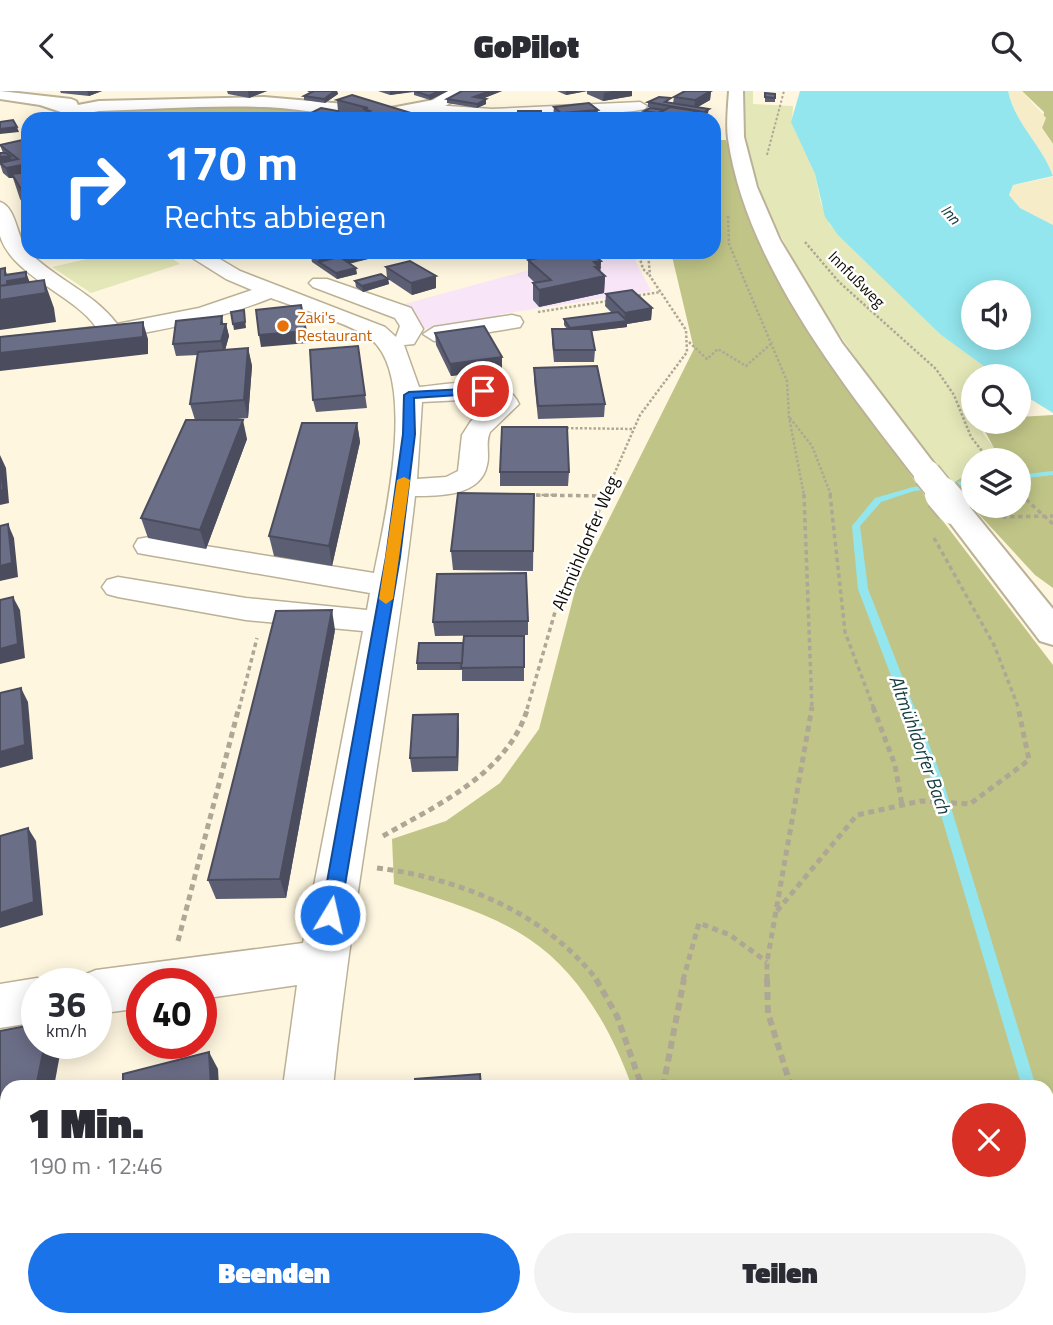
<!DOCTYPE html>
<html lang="de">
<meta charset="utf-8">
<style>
body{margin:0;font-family:"Titillium Web",sans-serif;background:#f2f2f3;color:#2b2b33;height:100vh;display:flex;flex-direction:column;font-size:26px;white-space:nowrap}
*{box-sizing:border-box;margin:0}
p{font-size:23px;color:#7c7c81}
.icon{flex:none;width:38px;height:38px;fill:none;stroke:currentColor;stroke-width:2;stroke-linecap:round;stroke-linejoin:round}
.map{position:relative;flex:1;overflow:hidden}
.panel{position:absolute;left:0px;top:989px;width:1054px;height:247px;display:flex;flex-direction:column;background:#fff;border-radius:21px 21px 0 0;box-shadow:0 4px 18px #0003}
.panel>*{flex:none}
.banner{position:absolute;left:21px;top:21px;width:700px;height:147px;border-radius:21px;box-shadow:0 4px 18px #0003;background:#1a73e8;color:#fff;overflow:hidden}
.buttons{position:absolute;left:961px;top:189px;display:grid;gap:14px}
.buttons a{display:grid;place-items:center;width:70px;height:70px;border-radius:50%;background:#fff;box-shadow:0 4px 18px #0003;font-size:35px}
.speed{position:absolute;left:21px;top:877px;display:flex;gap:14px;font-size:35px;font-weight:700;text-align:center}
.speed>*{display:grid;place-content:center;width:91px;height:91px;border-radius:50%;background:#fff;box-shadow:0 4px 18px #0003;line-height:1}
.speed small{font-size:18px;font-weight:400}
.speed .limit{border:10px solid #d22;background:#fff;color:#111}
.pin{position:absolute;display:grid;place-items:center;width:60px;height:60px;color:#fff;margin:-30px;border:4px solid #fff;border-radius:50%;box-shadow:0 2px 7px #0007}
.me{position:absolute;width:77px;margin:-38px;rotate:9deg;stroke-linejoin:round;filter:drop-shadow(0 0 5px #0008)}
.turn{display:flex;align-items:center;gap:24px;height:147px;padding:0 28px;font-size:32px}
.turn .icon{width:91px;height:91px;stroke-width:2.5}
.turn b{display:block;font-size:49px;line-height:60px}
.round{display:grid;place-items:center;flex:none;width:74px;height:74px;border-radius:37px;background:#f2f2f3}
.overview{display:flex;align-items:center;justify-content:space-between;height:119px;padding:0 28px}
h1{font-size:42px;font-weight:800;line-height:52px}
.action{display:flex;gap:14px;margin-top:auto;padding:14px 28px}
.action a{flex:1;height:80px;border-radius:42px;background:#1a73e8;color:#fff;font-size:28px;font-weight:800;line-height:80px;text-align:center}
.action a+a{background:#f2f2f3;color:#2b2b33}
header{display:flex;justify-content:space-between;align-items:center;height:91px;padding:0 28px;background:#fff;font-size:32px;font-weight:800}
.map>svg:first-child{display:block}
.education{fill:#f8e5f7}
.green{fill:#e4e8b8}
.forest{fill:#c0c587}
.sand{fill:#f6ecc7}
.water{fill:#93e6ee;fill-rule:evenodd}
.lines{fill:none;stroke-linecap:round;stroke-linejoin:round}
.stream{fill:#93e6ee;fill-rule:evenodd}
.minor-casing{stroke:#bbb196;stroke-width:3}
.major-casing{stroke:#bbb196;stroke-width:4}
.path-far4{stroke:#aea795;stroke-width:2;stroke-dasharray:2.5 2;stroke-linecap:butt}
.path-far3{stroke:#aea795;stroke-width:2.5;stroke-dasharray:2.5 2;stroke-linecap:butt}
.path-far2{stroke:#aea795;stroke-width:3.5;stroke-dasharray:4.5 3.5;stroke-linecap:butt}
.path-far1{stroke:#aea795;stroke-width:5;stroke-dasharray:6 4.5;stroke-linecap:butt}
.path{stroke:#aea795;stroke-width:6;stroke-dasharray:8 5;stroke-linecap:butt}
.minor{fill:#fff;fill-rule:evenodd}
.major{fill:#fff;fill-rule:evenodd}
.major-bridge-far1-casing{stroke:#bbb196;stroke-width:30;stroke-linecap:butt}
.major-bridge-casing{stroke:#bbb196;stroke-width:38;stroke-linecap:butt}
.major-bridge-far1{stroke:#fff;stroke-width:27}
.major-bridge{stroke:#fff;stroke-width:34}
.wall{fill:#5c5f74}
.shaded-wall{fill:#4b4d5e}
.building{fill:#6b6e87;stroke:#4b4d5e;stroke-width:2}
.route{fill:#1a73e8;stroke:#114b97;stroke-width:2}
.slow{fill:#f59e0b}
.food-dot{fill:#e8710a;stroke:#fff;stroke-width:2.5}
.labels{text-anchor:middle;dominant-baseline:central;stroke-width:5;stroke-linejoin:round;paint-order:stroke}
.far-water-label{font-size:16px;font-style:italic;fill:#143c3f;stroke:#fff}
.far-street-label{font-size:16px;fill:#0f0b03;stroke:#fff}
.far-food-label{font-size:16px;fill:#c56008;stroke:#fff;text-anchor:start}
.street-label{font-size:18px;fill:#0f0b03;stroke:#fff}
.water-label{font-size:19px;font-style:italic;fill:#143c3f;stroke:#fff}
</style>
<header><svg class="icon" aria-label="back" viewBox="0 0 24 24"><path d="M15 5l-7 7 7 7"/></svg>GoPilot<svg class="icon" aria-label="search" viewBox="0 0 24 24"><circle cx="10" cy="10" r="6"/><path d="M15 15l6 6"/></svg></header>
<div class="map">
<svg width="1053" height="1234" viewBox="0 0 1053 1234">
<rect width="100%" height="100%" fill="#fef6df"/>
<polygon class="education" points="596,161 631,161 651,200 501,223 497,226 424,238 397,215"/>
<g class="green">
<path d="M745,0H753V13L793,15L792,31L815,83L821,112L830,134L941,244L985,276L993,285H973V331H983V342L994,357L983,369H973V380L951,393C883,305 727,115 745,0Z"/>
<polygon points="117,161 163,161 180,173 91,202 52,176"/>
</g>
<g class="forest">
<polygon points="1022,0 1053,0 1053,53 1042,37 1044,21"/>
<polygon points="272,15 306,18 288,28 221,22 75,28 79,24 101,19"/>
<path d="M714,49H726L740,101L786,199L933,417L1053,574V1234H716L714,1229L1046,1228V996H632C612,940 579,881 529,848C491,822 437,807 394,793L392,748L446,730L500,692L539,638L577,492L694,258L671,161H714Z"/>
<polygon points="1053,324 1053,497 1035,484 951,393 973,380 973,415 1018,415 1018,369 983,369 994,357 981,333 983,331 1018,331 1019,326"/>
</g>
<g class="sand">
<path d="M1008,0H1022L1046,27L1042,37L1053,53V85C1042,54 1015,33 1008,0Z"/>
<polygon points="1053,86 1053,134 1020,117 1009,104 1013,94"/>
</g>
<path class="water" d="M800,0H1008C1015,33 1042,54 1053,85L1013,94L1009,104L1020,117L1053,134V322L1019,301L1018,285H993L985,276L941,244L838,144L825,126L815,83L791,31ZM973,201H1018V247H973Z"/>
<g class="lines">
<g class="stream">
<polygon points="1053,380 1053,384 1018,388 1018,384"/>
<polygon points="973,389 973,393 914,400 881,411 860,435 868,498 942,687 1036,996 1022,996 930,687 858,498 852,435 875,407 913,396"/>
<polygon points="1046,1053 1051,1055 1053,1059 1053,1093 1048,1090 1046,1088"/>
</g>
<g class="minor-casing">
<g id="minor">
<path d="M640,11L647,15L645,18C616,25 427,33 411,17L418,13L492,18Z"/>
<polygon points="73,16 80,20 71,28 53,28"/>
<path d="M0,111C17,116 17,150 29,161C55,188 93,201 117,233L199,217L252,199L226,188L183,161H208L240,180L385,236L396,246L400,235L395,227L313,196L309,192L313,188H327L411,217L423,238L414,253L404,254L419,296C447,294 505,280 519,313L490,341C485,352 490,363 487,374C481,405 440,405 415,405C393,602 353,798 333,996H283L297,894L201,908V892H142V917L96,923V892H76L79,886L96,879L303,852L363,540L246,529L118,506L107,503L102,496L107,489L118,486L246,507L367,519L370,502L149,464L138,462L134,455L138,448L149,446L374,482C385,428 418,287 371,248C356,235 293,215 271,207C184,242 92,250 0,261V247L96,236C73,203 12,185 0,145C0,136 0,121 0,111ZM483,308L493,312L471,330L462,344L458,380L446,386L417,388L422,311Z"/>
<polygon points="512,224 520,226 523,231 520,236 434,250 423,243 434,236"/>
<polygon points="37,887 51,892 37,892 37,931 0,937 0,893"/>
<rect x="263" y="1228" width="60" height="6"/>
</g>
</g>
<g class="major-casing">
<g id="major">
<path d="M0,0L71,8L76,10L78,14L99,10L264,6L391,17L433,9L447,0H464C423,48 319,17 264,16C209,14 154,18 99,20L73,25L40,14L0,8Z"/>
<path d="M729,0H743L744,46L757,96L780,149L842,252L942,383L937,389L927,392L917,389C842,292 746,172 728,48C726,33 728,15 729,0Z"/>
<polygon points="953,407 964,409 1053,518 1053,554 1040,550 938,416 942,409"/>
</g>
</g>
<polyline class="path-far4" points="767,64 784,0"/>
<g class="path-far3">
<polyline points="728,125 729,153 787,290 789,326 804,404"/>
<polyline points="805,151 839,191 936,278 954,304 971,346 989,369"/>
<polyline points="638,161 643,178 650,185"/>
<polyline points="634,205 661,201"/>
<polyline points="538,221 608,210"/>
<polyline points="689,251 707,268 718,258 746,275 773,251"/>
<polyline points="790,327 812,355 831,404"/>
<polyline points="562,337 634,338"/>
<polyline points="1018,401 1022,404"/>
<polyline points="528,404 557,404"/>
<polyline points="605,404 640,324 687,261 686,239 650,185 648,161"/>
</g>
<g class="path-far2">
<polyline points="804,403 812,618"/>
<polyline points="830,403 845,541 874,618"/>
<polyline points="1020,403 1053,433"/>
<polyline points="528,404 605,405"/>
<polyline points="1002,426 1053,425"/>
<polyline points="934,447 994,554 1019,618"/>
<polyline points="239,618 257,547"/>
<polyline points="527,618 555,521 606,403"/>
</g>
<g class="path-far1">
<polyline points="873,616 895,674 902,714"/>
<path d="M383,745C437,714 509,682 528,616"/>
<path d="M377,777C459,787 545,822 597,889"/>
<polyline points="777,820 857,724 921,710 970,713 1029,669 1018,616"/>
<polyline points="178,850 239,616"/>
<polyline points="683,889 699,832 730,844 767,871"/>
<polyline points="767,889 767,871 812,616"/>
</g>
<g class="path">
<polyline points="596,888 617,925 642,996"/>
<polyline points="767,888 768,922 791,996"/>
<polyline points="663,996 684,888"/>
<polyline points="883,1228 886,1234"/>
</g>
<use href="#minor" class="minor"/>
<use href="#major" class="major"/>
<g class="major-bridge-far1-casing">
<polyline id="major-bridge-far1" points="927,383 944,404"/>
</g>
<g class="major-bridge-casing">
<polyline id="major-bridge" points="942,403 953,416"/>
</g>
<use href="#major-bridge-far1" class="major-bridge-far1"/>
<use href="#major-bridge" class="major-bridge"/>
</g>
<g class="wall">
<polygon points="60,0 102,0 89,5 61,2"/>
<polygon points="227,0 267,0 249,7 228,3"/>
<polygon points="307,0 337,0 338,3 325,12 304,9 304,5 310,2"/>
<polygon points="378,0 448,0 430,9 414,4 414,1 390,4"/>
<polygon points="462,0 502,0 482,8 486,8 486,13 477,17 447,12 447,8"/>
<polygon points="557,0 632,0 632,5 603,10 587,3 587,0 566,4"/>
<polygon points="711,0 710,9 698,16 708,22 703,25 695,24 705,27 705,28 653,28 653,26 644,25 644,20 664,19 648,16 648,11 673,12 674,6"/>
<polygon points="765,2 775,7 775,11 765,11"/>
<polygon points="337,9 411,28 310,28 309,23 338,20"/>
<polygon points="554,16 597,28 557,28 553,25"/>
<polygon points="0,54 28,54 28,121 20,108 13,87 9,87 3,82 0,73 3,62"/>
<polygon points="310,161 371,161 372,167 349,173 357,183 337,188 312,171"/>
<polygon points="554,161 579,161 601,170 600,181 605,185 604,202 539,216 533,209 533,192 535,192 528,185 528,169 545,166 545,162 554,162"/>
<polygon points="386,176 436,197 412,204 388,188 389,193 363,201 356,196 355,190 387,187"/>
<polygon points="606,203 652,217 651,229 627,233 627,236 592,240 595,259 594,271 554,271 552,251 552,238 567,238 564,234 564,228 612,222 605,215"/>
<polygon points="224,233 226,233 229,245 225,259 248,257 252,275 248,327 227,329 247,348 206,458 148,447 141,427 195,329 190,313 198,264 176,265 173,253"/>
<polygon points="435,242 502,266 502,278 451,285 436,254"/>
<polygon points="358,255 367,317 316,321 313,309"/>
<polygon points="534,277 605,313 604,326 538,328 534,289"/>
<polygon points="357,332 360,351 332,475 274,465 269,445"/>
<polygon points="500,381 569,381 568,395 500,395"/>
<polygon points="534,403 533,480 453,479 451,460"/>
<polygon points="528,530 528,544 435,545 433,531"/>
<polygon points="335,539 286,807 216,808 208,789"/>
<polygon points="524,545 524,590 462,590 462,579 417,579 417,572 463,552"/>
<polygon points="459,637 458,680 412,681 410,667"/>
</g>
<g class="shaded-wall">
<polygon points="87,0 102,0 89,5"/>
<polygon points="248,0 267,0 249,7"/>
<polygon points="335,0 337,0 338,3 325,12 324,8"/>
<polygon points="390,0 416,0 390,4"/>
<polygon points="439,0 448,0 430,9 429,5"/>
<polygon points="490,0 502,0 474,11 474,6"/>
<polygon points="566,0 587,0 566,4"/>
<polygon points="612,0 632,0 632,5 603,10 604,2"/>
<polygon points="711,0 710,9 694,18 695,9"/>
<polygon points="486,8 486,13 477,17 477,13"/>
<polygon points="709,18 708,22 703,25 704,21"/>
<polygon points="598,19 597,28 561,28 561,22"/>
<polygon points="696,20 695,28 682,28"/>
<polygon points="411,22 411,28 393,28"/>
<polygon points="17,36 19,41 0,43 0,38"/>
<polygon points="10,65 12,70 0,72 0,66"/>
<polygon points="28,73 28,83 12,83 13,87 9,87 6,77"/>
<polygon points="54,161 85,161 85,162 56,168"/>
<polygon points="335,161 354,161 354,165 358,165 358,170 344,174 319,171 319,165"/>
<polygon points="358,161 371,161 372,167 359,170"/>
<polygon points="418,161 434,161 418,165"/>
<polygon points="601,170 600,186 605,185 604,202 539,216 539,199 594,171"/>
<polygon points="5,177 9,190 26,181 30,192 44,189 54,217 56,231 0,239 0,198 5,184"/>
<polygon points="356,177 357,183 337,188 336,182"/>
<polygon points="436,185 436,197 412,204 411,192"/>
<polygon points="388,188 389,193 363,201 362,195"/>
<polygon points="652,217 651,229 627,233 627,236 570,243 570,237 624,230 625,222"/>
<polygon points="244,219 246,237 234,239 233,233"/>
<polygon points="222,225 224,238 226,233 229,245 224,263 221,250"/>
<polygon points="143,231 148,248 148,263 0,280 0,262"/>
<polygon points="306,240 308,252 261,256 259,244"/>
<polygon points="248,257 252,275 248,327 244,309"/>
<polygon points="502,266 502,278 451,285 450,273"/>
<polygon points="243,329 247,348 206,458 200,439"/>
<polygon points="357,332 360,351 332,475 329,455"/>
<polygon points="0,364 6,377 9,412 0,414"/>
<polygon points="8,433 14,447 18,486 0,490 0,475"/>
<polygon points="13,506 20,519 25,567 0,573 0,558"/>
<polygon points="332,519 335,539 286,807 280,788"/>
<polygon points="21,597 28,611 33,668 0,677 0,661"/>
<polygon points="458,623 459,637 458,680 457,666"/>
<polygon points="28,737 36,750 43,824 0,837 0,822"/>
<polygon points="45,952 62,952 54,996 36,996"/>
<polygon points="209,961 218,978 219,996 211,996"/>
<polygon points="7,1034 7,1053 0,1054 0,1036"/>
</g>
<g class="building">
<polygon points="314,0 335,0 324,8 304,5"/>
<polygon points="414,0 439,0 429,5"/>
<polygon points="462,0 490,0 474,6 486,8 477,13 447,8"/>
<polygon points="685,0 711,0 695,9 674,6"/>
<polygon points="765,2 775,3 775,7 765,6"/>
<polygon points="352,4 411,22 392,28 365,22 370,20 363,18 368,17 337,9"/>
<polygon points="659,6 671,7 665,11 709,18 704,21 648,11"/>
<polygon points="589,12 598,19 561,22 554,16"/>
<polygon points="670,16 696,20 682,28 657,28 660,26 653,25"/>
<polygon points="321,17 338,20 339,27 309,23"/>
<polygon points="650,17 664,19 658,22 644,20"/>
<polygon points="518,20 541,20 541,28 517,28"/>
<polygon points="125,22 126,28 86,28 86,27"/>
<polygon points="212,22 213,28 183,28 183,24"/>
<polygon points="221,22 221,27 213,27 212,23"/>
<polygon points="467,23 488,24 485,28 463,28"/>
<polygon points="430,24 443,28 418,28"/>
<polygon points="695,25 705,27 702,28 695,28"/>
<polygon points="13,29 17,36 0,38 0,31"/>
<polygon points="22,49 28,54 28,73 6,77 0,72 18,68 0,54"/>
<polygon points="0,62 6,62 10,65 0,66"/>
<polygon points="28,81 28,110 12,83"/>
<polygon points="312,161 335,161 319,165"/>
<polygon points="564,161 579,161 581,163 591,161 601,170 594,171 599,176 595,176 605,185 539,199 533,192 551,189 528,169 548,165 545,162 566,163"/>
<polygon points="354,162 358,165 343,168 356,177 336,182 319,171"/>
<polygon points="410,170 436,185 411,192 386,176"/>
<polygon points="5,177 5,184 26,181 26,187 7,190 7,194 0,195 0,178"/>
<polygon points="381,183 388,188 362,195 355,190"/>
<polygon points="44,189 46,202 0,209 0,195"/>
<polygon points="632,199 652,217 625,222 606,203"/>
<polygon points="301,214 306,240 259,244 256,219"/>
<polygon points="244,219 245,231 233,233 231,221"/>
<polygon points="618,221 627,230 570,237 564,228"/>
<polygon points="222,225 221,233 226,233 221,250 173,253 176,230"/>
<polygon points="143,231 143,246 0,262 0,246"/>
<polygon points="484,235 502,266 450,273 435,242"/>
<polygon points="552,238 591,238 595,259 554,259"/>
<polygon points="358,255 365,304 313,309 310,259"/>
<polygon points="248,257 244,309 190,313 198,261"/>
<polygon points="597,275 605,313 538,315 534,277"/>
<polygon points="186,329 243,329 200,439 141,427"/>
<polygon points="302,332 357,332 329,455 269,445"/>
<polygon points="502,336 567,336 569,381 500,381"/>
<polygon points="0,367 3,399 0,399"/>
<polygon points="458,402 534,403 533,460 451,460"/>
<polygon points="8,433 12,472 0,475 0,435"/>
<polygon points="526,482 528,530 433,531 437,483"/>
<polygon points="13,506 18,553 0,558 0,509"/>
<polygon points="332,519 280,788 208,789 276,520"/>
<polygon points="464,545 524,545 524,576 461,577"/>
<polygon points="419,552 463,552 462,572 417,572"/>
<polygon points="21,597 25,654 0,661 0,602"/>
<polygon points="458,623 457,666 410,667 413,624"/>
<polygon points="28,737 34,811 0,822 0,745"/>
<polygon points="37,933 37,952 45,952 36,996 7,996 7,1034 0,1036 0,940"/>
<polygon points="209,961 211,996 123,996 123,983"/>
<polygon points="480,983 481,996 415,996 415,988"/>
</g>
<polygon class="route" points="483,297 487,298 487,302 414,307 415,343 400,466 340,824 337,830 323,830 321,824 386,466 403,343 404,304 409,301"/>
<polygon class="slow" points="404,386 410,389 393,508 386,513 379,508 397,389"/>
<circle class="food-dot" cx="283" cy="235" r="7"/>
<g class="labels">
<g class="far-water-label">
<text transform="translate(951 123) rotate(48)">Inn</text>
</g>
<g class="far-street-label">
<text transform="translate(857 188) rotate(45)">Innfußweg</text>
</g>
<g class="far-food-label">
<text x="297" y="226">Zaki's<tspan x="297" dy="18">Restaurant</tspan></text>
</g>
<g class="street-label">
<text transform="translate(585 452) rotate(-67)">Altmühldorfer Weg</text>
</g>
<g class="water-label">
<text transform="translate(921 653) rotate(70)">Altmühldorfer Bach</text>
</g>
</g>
</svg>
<div class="buttons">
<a><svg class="icon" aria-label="sound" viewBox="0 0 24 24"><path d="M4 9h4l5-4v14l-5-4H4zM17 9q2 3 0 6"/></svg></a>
<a><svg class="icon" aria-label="search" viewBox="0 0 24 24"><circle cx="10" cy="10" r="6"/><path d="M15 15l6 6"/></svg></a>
<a><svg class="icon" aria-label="layers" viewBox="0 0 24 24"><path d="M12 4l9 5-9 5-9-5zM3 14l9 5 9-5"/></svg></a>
</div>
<div class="speed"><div>36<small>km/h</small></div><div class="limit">40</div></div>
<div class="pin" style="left:483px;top:300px;background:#d93025"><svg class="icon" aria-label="arrive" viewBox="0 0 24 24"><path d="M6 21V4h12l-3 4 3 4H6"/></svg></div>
<svg class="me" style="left:330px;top:824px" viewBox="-20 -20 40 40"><circle r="17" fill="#1a73e8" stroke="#fff" stroke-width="3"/><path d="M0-11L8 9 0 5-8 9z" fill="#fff"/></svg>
<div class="banner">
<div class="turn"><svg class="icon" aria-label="right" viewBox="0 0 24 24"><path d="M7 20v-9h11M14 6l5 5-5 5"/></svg><div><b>170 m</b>Rechts abbiegen</div></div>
</div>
<section class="panel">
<div class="overview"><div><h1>1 Min.</h1><p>190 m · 12:46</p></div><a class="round" style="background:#d93025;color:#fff"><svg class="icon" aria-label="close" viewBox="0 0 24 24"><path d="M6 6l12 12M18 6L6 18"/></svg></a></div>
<div class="action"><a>Beenden</a><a>Teilen</a></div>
</section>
</div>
